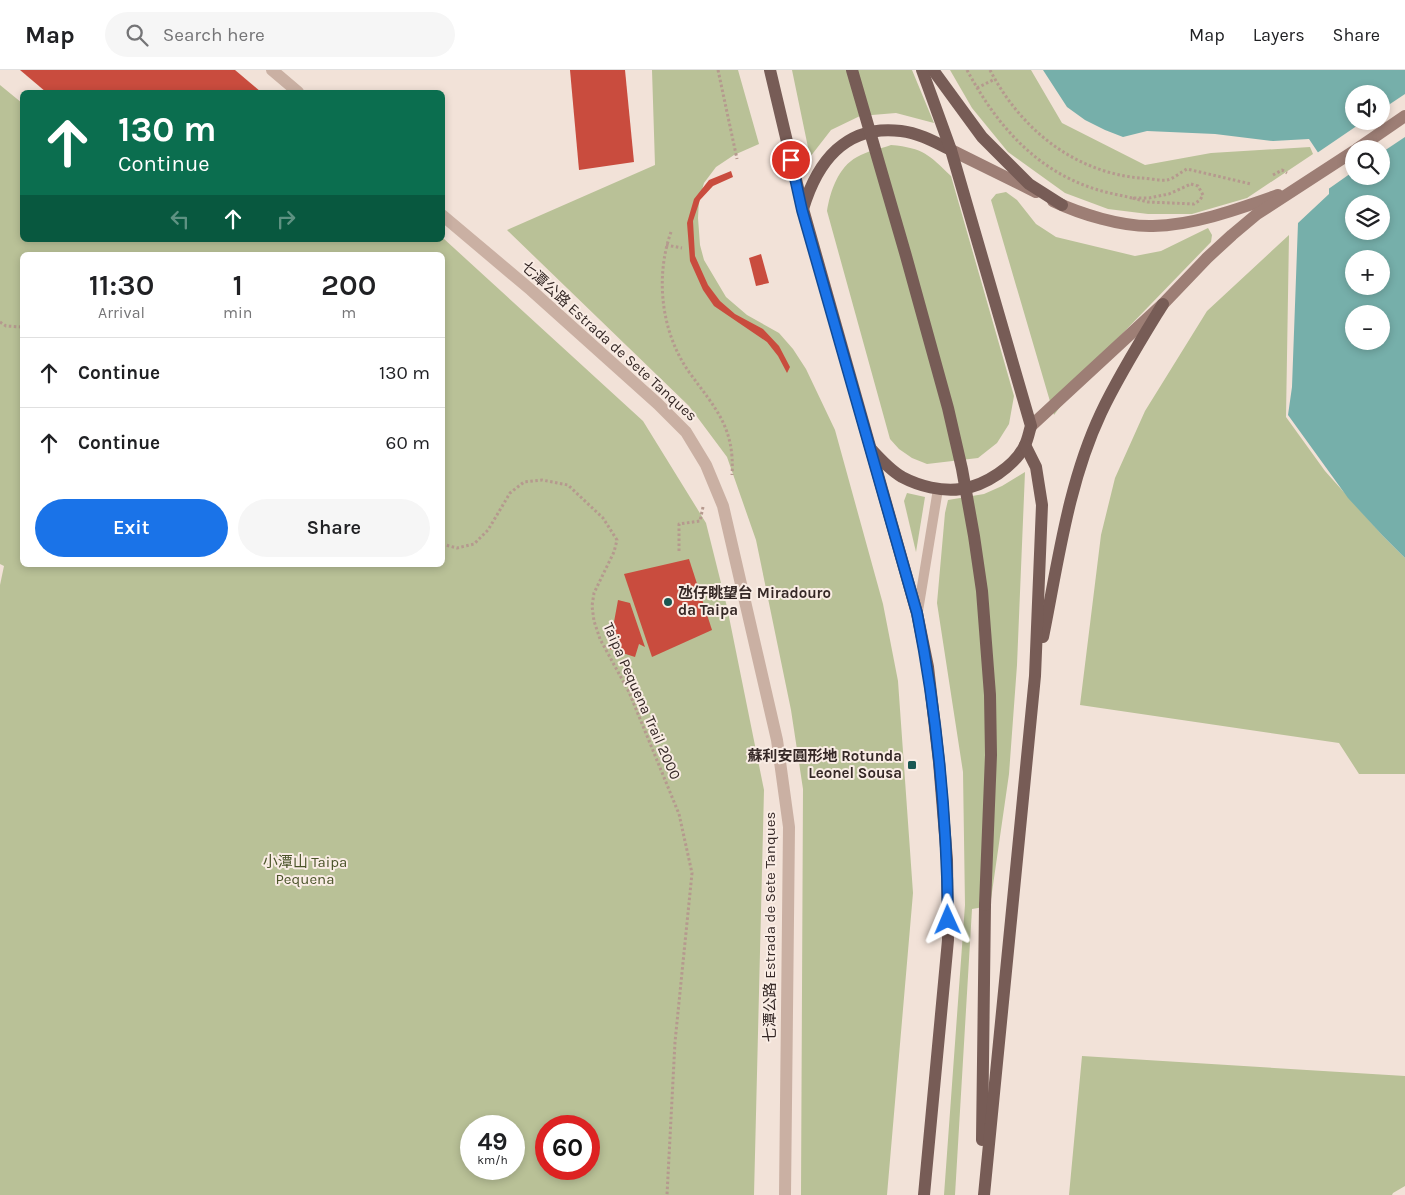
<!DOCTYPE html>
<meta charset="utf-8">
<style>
body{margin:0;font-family:Karla,"Noto Sans SC",sans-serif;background:#f6f6f6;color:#202124;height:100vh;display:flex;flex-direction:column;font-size:19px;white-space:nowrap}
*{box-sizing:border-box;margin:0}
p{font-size:16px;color:#757577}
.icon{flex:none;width:28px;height:28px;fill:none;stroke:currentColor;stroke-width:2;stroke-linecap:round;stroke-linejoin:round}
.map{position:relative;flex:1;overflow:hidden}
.side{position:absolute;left:20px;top:182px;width:425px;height:315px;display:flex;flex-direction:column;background:#fff;border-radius:8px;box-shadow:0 2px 8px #0003}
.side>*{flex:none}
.hud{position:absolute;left:20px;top:20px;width:425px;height:152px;border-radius:8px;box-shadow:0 2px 8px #0003;background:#0b6e4f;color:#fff;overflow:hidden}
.buttons{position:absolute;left:1345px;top:15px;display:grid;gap:10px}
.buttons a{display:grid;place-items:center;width:45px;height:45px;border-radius:50%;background:#fff;box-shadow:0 2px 8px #0003;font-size:25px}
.speed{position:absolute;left:460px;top:1045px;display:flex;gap:10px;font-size:25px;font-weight:700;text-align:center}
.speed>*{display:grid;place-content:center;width:65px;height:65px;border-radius:50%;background:#fff;box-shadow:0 2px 8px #0003;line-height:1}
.speed small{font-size:12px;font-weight:400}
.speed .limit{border:8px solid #d22;background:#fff;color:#111}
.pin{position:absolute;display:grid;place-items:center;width:42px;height:42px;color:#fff;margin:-21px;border:2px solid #fff;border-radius:50%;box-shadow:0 1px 5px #0007}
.me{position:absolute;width:55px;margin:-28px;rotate:359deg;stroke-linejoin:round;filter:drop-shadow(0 0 4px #0008)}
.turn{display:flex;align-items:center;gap:18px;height:105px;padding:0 15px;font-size:22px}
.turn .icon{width:65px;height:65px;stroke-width:2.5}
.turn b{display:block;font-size:35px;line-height:42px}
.lanes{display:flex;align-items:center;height:48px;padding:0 15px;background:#0003;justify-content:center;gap:25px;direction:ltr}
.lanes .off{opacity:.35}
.eta{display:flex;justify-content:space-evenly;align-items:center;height:85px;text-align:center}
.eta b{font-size:30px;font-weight:600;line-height:35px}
.primary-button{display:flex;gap:10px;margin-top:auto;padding:10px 15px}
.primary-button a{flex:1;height:58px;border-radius:30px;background:#1a73e8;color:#fff;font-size:20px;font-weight:600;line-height:58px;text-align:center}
.primary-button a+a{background:#f6f6f6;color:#202124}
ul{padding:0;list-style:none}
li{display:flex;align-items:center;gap:15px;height:70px;padding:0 15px;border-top:1px solid #e0e0e0}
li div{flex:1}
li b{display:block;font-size:19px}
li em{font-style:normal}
header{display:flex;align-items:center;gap:30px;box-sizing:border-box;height:70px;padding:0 25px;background:#fff;border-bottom:1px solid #e0e0e0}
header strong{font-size:24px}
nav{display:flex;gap:28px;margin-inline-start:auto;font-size:18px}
.search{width:350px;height:45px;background:#f6f6f6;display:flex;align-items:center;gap:12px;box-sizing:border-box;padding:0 18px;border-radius:28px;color:#757577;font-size:19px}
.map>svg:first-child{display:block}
.green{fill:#b9c197;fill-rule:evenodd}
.water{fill:#76afaa;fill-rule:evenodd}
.pier{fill:#f2e2d8}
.building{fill:#c94c3e}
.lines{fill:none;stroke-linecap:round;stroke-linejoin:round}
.path{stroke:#b5998e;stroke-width:3;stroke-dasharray:2.5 2.5;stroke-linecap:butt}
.service{stroke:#cab0a3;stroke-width:10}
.minor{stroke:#cab0a3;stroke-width:12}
.secondary{stroke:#9d7e75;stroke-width:12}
.primary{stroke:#775c56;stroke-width:12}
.primary-bridge{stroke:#775c56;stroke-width:12}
.route-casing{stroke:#114b97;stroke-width:12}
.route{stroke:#1a73e8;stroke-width:9}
.poi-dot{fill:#1a5752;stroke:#f9ece4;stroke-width:2}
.labels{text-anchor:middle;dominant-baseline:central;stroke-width:4;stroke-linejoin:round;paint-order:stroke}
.street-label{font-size:15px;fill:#352826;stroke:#f9ece4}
.poi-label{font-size:15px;font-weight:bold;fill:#352826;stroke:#f9ece4;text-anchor:start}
.park-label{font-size:15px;fill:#4a5329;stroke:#f9ece4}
</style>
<header>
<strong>Map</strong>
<div class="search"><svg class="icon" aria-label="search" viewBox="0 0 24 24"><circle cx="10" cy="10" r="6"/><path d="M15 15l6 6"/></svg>Search here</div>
<nav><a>Map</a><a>Layers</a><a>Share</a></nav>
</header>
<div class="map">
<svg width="1405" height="1125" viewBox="0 0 1405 1125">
<rect width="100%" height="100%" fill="#f2e2d8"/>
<g class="green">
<polygon points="652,0 738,0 759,74 734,85 716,97 704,113 699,130 698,148 700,175 704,190 726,227 747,245 779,263 793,279 806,299 835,360 883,534 898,611 913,823 887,1125 801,1125 803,719 791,640 756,470 727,387 689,336 507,160 655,95"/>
<polygon points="792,0 912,0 934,53 896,43 860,46 831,60 810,87"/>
<polygon points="950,0 1031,0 1062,53 1145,95 1211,83 1310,77 1313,84 1247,128 1192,144 1148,144 1108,139 1065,123 1008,82 972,38"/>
<path d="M0,15L22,33V170H442L443,168L643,351L706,453L727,537L764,720L754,1125H0V515L4,496L0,494ZM22,185H442V495H22ZM471,1056H514V1099H471ZM546,1056H589V1099H546Z"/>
<path d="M891,75C924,78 929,85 951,106L1014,326L1009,354L997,373L978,388L927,394L912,388L899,379L890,369L827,141C830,122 838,97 857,87C867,81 880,79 891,75Z"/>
<polygon points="1006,122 1017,130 1036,154 1056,167 1135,186 1161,181 1208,158 1212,165 1211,172 1090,297 1054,345 991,130 996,124"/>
<polygon points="1289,165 1286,347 1325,401 1383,466 1405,488 1405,704 1359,704 1339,673 1080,635 1101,465 1115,408 1145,341 1207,241"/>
<polygon points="1025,402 1017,595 1009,704 990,836 972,839 955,1125 944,1125 965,835 963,702 937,533 945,443 948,430 984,424 1002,416"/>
<polygon points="907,423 925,427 916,482 904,431"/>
<polygon points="1082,986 1405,1006 1405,1116 1393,1123 1392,1125 1069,1125"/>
</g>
<path class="water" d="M1043,0H1405V488L1383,466L1348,428L1288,345L1292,317L1298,153L1329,124V99L1309,69L1273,71L1215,64L1147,61L1123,67L1105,60L1085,50L1067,37ZM1354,24H1381V51H1354ZM1354,79H1381V106H1354ZM1354,134H1381V161H1354ZM1354,189H1381V216H1354ZM1354,244H1381V271H1354Z"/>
<polygon class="pier" points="1405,24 1405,67 1381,83 1381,79 1354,79 1354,101 1327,120 1327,99 1317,83 1364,51 1381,51 1381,40"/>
<g class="building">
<polygon points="20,0 235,0 261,22 46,22"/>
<polygon points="570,0 625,0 634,92 579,100"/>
<polygon points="731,101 733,107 713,116 700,130 693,151 695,186 708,215 720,231 735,244 763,259 779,276 790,297 787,303 778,286 767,272 714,236 703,220 690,191 687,153 694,129 709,110"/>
<polygon points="761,184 769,213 756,216 749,188"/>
<polygon points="689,489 712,560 652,587 624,504"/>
<polygon points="618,530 630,533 645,577 639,574 635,587 610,579 612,570 618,571 620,565 612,563"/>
</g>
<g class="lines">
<g class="path">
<polyline points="718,0 737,89"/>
<path d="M967,0C996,54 1035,100 1095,119C1107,123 1120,125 1132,128"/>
<path d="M990,0C1020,58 1073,102 1140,108C1148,108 1159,111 1167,110C1173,109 1181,102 1187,99L1251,114"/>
<polyline points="977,18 995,9"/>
<polyline points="1273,105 1282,100 1287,103"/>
<polygon points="1191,114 1198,116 1203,125 1200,130 1194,134 1148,132 1132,128 1149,128 1169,124"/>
<path d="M671,162C655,207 661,262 689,302C715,338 735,357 732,405"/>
<polyline points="666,175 682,178"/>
<polyline points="0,252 6,256 22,257"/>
<polyline points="442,474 457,478 474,474 488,460 510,423 524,412 542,410 568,415 603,448 617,470 614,482 594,523 592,536 594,551 600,569 629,622 679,744 692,803 675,972 667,1125"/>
<polyline points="679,481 679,454 700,451 703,437"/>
</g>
<polyline class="service" points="918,541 938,419"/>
<g class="minor">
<polyline points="272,0 298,22"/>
<polyline points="442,145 531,220 658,334 686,362 706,395 723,436 777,670 789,757 785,1125"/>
</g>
<g class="secondary">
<polyline points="1357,79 1405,46"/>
<polyline points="951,80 1036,122"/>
<path d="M1053,131C1080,144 1122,157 1153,156C1195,155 1238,139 1278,125"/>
<polyline points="1031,356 1163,234 1207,188 1232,165 1257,144 1354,81"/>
</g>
<g class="primary">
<polyline points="770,0 803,139 917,543 928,597 939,692 947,790 948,870 924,1125"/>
<polyline points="933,0 982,67 1029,114 1062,135"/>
<path d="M803,139C817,92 846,54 901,61C919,63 935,72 951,80"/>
<path d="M871,379C880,389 890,400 902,407C919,416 942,422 961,419C985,416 1015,396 1025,375C1028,369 1029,362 1031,356L951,80L922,0"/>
<path d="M1043,567C1058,493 1068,413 1101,343C1119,305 1141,270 1163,234"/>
<polyline points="982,1070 985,835"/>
<polyline points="984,1125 1035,606 1042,435 1036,397 1025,375"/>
</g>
<polyline class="primary-bridge" points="852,0 906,186 948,338 962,399 974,466 982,521 990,625 991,685 985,835"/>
</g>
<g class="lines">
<g class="route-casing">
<path id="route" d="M791,90L802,140L917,543C937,644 947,747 948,850"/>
</g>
<use href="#route" class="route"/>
</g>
<g class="poi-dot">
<circle cx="668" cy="532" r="5"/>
<rect x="907" y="690" width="10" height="10" rx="2.5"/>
</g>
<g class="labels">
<g class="street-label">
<text transform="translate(609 271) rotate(42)">七潭公路 Estrada de Sete Tanques</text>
<text transform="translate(642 631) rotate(66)">Taipa Pequena Trail 2000</text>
<text transform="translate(770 857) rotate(-90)">七潭公路 Estrada de Sete Tanques</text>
</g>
<g class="poi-label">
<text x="678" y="523">氹仔眺望台 Miradouro<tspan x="678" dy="17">da Taipa</tspan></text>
<text x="902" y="686" text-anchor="end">蘇利安圓形地 Rotunda<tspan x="902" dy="17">Leonel Sousa</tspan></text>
</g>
<g class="park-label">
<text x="305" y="792">小潭山 Taipa<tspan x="305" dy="17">Pequena</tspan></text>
</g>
</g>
</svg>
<div class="buttons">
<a><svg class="icon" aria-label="sound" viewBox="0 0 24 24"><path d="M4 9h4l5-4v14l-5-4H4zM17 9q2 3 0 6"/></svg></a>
<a><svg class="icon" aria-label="search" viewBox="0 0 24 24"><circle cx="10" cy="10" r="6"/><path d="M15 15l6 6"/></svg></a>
<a><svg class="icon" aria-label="layers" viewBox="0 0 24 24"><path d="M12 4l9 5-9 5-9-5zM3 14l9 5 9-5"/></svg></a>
<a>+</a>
<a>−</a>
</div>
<div class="speed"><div>49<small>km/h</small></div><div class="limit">60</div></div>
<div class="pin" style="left:791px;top:90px;background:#d93025"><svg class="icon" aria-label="arrive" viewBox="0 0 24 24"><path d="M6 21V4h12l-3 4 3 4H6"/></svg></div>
<svg class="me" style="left:948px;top:850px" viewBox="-20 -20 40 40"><path d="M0-17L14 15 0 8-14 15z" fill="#1a73e8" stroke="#fff" stroke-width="4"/></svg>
<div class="hud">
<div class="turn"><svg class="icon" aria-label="ahead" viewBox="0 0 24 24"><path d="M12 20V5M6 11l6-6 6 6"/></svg><div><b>130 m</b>Continue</div></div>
<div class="lanes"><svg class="icon off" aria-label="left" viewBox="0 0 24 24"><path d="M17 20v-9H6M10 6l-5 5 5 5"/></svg><svg class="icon" aria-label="ahead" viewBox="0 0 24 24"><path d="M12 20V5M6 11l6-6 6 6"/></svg><svg class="icon off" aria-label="right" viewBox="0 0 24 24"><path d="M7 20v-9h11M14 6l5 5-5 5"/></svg></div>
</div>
<section class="side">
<div class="eta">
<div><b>11:30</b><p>Arrival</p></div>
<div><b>1</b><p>min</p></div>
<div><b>200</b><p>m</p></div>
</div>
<ul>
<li><svg class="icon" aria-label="ahead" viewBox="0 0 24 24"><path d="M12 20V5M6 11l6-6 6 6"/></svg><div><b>Continue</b></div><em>130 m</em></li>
<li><svg class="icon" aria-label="ahead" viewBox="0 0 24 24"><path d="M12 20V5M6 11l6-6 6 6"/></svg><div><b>Continue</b></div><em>60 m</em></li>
</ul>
<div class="primary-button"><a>Exit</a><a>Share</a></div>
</section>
</div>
